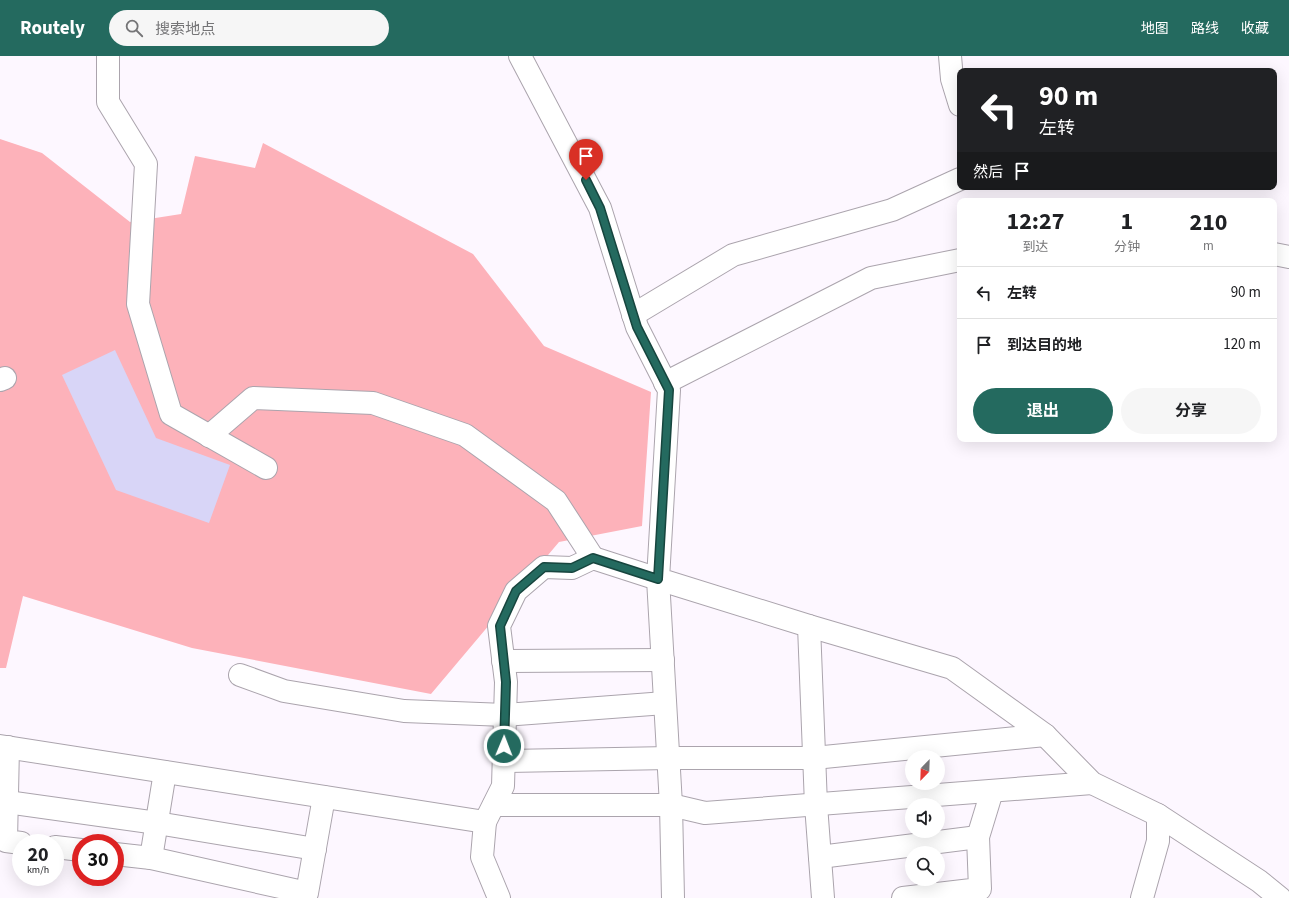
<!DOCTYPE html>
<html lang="zh">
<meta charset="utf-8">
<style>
body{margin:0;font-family:"Source Sans 3","Noto Sans SC",sans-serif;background:#f6f6f6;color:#202124;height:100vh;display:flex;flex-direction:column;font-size:15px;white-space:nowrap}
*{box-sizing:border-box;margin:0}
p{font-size:13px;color:#757577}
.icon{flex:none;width:22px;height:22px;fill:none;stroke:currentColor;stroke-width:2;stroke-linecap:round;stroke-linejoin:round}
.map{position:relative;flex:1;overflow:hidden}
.sheet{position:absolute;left:957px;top:142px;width:320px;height:244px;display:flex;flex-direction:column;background:#fff;border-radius:8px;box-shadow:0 4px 16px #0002}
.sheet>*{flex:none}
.guide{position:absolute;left:957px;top:12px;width:320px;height:122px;border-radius:8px;box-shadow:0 4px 16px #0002;background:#202124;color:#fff;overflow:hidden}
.needle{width:26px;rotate:203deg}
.tools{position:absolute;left:905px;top:694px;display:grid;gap:8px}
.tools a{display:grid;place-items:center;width:40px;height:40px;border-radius:50%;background:#fff;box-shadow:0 4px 16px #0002;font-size:20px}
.speed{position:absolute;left:12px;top:778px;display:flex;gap:8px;font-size:20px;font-weight:700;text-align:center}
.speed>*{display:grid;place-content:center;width:52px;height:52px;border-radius:50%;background:#fff;box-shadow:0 4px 16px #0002;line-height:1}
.speed small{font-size:10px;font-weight:400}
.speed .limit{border:6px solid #d22;background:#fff;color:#111}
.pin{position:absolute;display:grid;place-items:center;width:34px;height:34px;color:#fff;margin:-41px -17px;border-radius:50% 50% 50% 0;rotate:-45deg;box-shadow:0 0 4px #0007}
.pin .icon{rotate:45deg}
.me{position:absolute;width:44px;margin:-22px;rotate:1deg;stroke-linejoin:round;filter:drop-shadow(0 0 3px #0008)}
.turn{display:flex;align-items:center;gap:14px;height:84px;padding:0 16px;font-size:18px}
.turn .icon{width:52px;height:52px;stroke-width:2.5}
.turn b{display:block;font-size:28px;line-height:34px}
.then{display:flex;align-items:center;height:38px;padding:0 16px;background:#0003;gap:8px;font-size:15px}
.eta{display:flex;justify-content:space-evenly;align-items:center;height:68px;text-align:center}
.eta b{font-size:24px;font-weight:700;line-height:28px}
.primary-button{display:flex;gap:8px;margin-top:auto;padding:8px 16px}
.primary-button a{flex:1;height:46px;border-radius:24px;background:#246a5f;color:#fff;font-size:16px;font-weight:700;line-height:46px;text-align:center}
.primary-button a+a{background:#f6f6f6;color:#202124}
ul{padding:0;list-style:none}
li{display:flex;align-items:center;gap:12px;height:52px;padding:0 16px;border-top:1px solid #e0e0e0}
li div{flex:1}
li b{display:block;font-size:15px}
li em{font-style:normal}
header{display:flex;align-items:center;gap:24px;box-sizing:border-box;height:56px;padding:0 20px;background:#246a5f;color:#fff}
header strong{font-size:19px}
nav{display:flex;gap:22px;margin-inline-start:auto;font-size:14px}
.search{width:280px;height:36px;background:#f6f6f6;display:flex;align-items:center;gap:10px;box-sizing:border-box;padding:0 14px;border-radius:22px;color:#757577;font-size:15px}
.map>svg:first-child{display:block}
.green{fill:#fdb2ba}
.building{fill:#d8d5f7}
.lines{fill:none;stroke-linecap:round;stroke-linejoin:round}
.minor-casing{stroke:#aba4ad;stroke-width:24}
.minor{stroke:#fff;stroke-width:22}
.route-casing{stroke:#17453e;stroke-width:10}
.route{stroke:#246a5f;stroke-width:7}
</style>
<header>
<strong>Routely</strong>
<div class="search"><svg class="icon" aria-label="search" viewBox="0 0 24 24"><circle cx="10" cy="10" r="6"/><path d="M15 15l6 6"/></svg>搜索地点</div>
<nav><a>地图</a><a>路线</a><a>收藏</a></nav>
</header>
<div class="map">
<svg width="1289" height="842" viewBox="0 0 1289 842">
<rect width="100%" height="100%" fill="#fdf7ff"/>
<polygon class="green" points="0,83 42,97 130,166 181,158 195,100 255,112 263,87 473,198 544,290 651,336 642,470 559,486 431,638 192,592 23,540 6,612 0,612"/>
<polygon class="building" points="115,294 156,382 230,409 209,467 116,434 62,319"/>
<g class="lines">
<g class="minor-casing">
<g id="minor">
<polyline points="108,0 108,46 146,108 138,248 171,358 266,412"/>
<polyline points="520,0 600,152 637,271 669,334 658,523 809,570 816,749 823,842"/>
<polyline points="950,0 952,23 960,49"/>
<polyline points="1274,198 1289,201"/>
<polyline points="633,259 733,199 892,154 960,123"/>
<polyline points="0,324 5,322"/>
<polyline points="665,327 871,222 960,204"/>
<polyline points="593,502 658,523 671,749 673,842"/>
<polyline points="809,570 952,612 1045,679 1092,727 1158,759 1158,785 1142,842"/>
<polyline points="503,605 663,604"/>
<polyline points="240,619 284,635 404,655 505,659 665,647"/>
<polyline points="0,690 485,766 503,730 506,626 499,570 516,535 544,511 572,512 593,502 556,445 465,379 373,347 253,342 209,380"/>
<polyline points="8,691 6,785 21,787"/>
<polyline points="504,705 669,702 814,702 1045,679"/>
<polyline points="7,746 157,767 315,793"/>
<polyline points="494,749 671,749 705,757 1092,727"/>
<polyline points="1158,759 1259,825 1280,842"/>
<polyline points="485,766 482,801 499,842"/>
<polyline points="55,791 81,794"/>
<polyline points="115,798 151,802 165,716"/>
<polyline points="820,801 978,781"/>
<polyline points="151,802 307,837 324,741"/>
<polyline points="903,842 980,833 978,781 992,735"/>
</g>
</g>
<use href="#minor" class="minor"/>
</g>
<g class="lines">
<g class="route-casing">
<polyline id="route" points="504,690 506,626 500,570 516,535 544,511 572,512 593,502 658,523 669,334 637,271 600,152 586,124"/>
</g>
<use href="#route" class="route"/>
</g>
</svg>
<div class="tools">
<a><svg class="needle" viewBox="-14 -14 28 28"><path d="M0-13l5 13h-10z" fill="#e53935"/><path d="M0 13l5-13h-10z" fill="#757577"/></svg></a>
<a><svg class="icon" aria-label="sound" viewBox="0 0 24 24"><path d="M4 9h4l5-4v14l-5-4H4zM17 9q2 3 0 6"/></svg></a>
<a><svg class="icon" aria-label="search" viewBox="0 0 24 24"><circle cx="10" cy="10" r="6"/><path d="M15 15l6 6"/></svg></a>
</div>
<div class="speed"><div>20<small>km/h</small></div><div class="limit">30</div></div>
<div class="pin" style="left:586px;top:124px;background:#d93025"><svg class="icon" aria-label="arrive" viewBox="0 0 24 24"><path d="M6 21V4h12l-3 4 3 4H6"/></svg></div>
<svg class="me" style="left:504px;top:690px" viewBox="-20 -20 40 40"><circle r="17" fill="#246a5f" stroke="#fff" stroke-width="3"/><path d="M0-11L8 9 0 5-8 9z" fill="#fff"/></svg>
<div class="guide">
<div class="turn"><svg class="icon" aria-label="left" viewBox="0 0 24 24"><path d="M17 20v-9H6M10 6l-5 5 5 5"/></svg><div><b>90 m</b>左转</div></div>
<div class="then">然后<svg class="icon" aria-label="arrive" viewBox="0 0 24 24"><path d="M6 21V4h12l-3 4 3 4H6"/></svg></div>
</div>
<section class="sheet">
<div class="eta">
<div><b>12:27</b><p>到达</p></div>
<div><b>1</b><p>分钟</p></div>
<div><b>210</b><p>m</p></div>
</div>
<ul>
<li><svg class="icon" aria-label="left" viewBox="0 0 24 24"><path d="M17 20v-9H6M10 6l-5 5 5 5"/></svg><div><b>左转</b></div><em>90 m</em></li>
<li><svg class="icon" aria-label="arrive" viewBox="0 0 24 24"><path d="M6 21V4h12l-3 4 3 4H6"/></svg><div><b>到达目的地</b></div><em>120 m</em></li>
</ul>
<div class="primary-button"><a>退出</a><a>分享</a></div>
</section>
</div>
